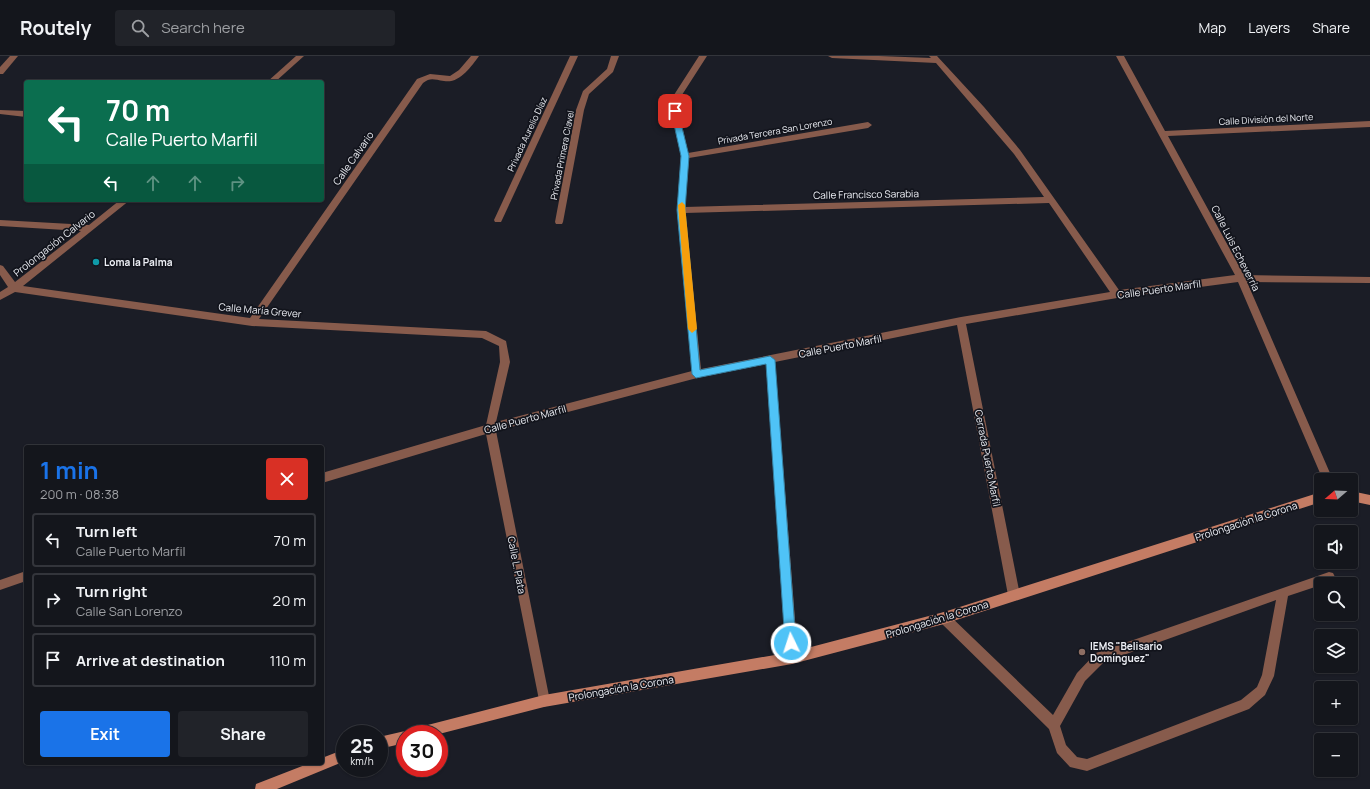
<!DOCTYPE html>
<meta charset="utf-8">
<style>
body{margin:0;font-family:Manrope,sans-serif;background:#212329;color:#f1f3f6;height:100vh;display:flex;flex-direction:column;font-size:15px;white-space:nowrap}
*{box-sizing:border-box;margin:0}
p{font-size:13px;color:#9d9fa3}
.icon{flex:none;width:22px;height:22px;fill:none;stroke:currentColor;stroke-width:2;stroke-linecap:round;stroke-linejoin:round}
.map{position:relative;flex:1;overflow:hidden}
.sheet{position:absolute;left:24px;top:389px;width:300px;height:320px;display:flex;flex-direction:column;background:#14161c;border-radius:4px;box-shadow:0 1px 3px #0004,0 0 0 1px #33353b}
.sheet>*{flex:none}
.hud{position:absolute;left:24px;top:24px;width:300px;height:122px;border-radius:4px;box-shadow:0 1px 3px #0004,0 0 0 1px #33353b;background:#0b6e4f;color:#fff;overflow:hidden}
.needle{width:26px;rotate:251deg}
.controls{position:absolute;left:1314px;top:417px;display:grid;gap:8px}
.controls a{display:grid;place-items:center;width:44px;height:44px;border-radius:4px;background:#14161c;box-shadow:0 1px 3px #0004,0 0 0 1px #33353b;font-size:20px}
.speed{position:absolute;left:336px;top:669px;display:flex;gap:8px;font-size:20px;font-weight:700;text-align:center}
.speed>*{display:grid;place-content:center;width:52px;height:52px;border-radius:50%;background:#14161c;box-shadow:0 1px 3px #0004,0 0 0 1px #33353b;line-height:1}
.speed small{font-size:10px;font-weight:400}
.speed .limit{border:6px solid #d22;background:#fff;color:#111}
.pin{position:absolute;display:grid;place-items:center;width:34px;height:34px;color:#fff;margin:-17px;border-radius:8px;box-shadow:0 2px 6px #0006}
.me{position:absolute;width:44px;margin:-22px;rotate:356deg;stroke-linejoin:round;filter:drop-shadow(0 0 3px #0008)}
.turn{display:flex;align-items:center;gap:14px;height:84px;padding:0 16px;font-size:18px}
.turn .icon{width:52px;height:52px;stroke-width:2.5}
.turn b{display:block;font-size:28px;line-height:34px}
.lanes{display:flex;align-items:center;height:38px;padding:0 16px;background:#0003;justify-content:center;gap:20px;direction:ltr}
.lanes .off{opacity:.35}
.round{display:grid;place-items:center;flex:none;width:42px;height:42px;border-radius:4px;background:#212329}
.headline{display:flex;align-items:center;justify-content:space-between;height:68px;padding:0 16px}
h1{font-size:24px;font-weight:700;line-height:30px;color:#1a73e8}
.cta{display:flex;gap:8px;margin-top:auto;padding:8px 16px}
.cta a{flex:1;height:46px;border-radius:4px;background:#1a73e8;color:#fff;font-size:16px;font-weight:700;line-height:46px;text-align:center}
.cta a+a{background:#212329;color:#f1f3f6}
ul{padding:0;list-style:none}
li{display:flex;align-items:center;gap:12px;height:54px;margin:0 8px 6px;padding:0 8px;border:2px solid #33353b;border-radius:4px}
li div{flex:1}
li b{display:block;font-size:15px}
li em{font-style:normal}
header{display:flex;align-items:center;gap:24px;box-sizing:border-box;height:56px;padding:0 20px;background:#14161c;border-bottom:1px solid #33353b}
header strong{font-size:19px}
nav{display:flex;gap:22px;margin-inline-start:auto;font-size:14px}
.search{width:280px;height:36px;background:#212329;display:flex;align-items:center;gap:10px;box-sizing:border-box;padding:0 14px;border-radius:4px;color:#9d9fa3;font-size:15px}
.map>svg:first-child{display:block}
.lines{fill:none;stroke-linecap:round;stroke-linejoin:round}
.lane{fill:#875b4c;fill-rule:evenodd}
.street{fill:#875b4c;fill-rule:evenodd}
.secondary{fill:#c47c64;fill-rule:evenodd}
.route{fill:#4fc3f7;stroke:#337fa1}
.slow{fill:#f59e0b}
.culture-dot{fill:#0f9aa8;stroke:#12141c;stroke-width:1.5}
.education-dot{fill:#8d6e63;stroke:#12141c;stroke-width:1.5}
.labels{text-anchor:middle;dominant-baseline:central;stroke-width:3.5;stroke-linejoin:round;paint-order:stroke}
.far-street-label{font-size:9px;fill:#edeff5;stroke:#12141c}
.street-label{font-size:10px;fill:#edeff5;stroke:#12141c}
.poi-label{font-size:10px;font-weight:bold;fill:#edeff5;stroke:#12141c;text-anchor:start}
</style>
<header>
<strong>Routely</strong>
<div class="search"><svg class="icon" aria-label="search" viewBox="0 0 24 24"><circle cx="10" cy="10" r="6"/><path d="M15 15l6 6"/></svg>Search here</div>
<nav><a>Map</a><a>Layers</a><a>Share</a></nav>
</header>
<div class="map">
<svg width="1370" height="733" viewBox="0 0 1370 733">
<rect width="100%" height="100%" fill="#1b1d26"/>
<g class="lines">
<path class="lane" d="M1329,516L1333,517L1335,521L1333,525L1288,540L1274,620L1265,639L1249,653L1087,715L1070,711L1057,697L1049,673L940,566L938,562L940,558L944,556L948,558L1053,659L1077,617L1096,597ZM1276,544L1262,619L1257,631L1241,644L1087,703L1077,701L1066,689L1060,670L1085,625L1104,606Z"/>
<g class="street">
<polygon points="10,0 18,0 3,18 0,18 0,11"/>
<polygon points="296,0 304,0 275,26 267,26"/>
<path d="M471,0H479C471,11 459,28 444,25C434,24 431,21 423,27L259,263L486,275L506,285L510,306L496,366L692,315L677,154L681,100L671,55L672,42L699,0H707L680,42L679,55L688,97L868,66L872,69L868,72L689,102L685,151L1044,141L1014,98L936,7L832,2L828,0H879L931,2L929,0H937L984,51L1020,94L1119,234L1235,219L1116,0H1124L1165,75L1370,65V71L1168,80L1244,219L1370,221V227L1247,226L1333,424H1323L1238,226L1117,242L966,268L1020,539L1018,543L1014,545L1010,543L1008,539L957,269L775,306L798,602L796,606L792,608L788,606L786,602L766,308L697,322L496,375L550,645L548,649L544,651L540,649L486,378L322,427V417L486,369L500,306L499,290L482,282L252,270L15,236L0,244V236L8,231L0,219V209L3,210L15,226L81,175L0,170V164L89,169L120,144H130L23,230L250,262L417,23L430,18L450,20L459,14ZM1049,147L1110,236L961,261L701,313L685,157Z"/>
<polygon points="570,0 578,0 502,164 501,166 495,166 494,164"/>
<polygon points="611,0 619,0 613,16 589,38 584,54 563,166 562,168 556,168 555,166 576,54 583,35 607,13"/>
<polygon points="0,54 26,55 26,61 0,58"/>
<polygon points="26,515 26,525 0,534 0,524"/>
</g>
<g class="secondary">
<polygon points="1351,435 1370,439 1370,449 1351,445"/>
<polygon points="1321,436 1321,446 944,568 792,608 544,651 439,678 405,678 405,687 379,693 379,681 405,675 410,678 412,674 416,672 544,639 792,596 944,556"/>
<polygon points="345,693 345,705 277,733 255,733 256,728 310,707 322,707 322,702"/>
</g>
</g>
<polygon class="route" points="672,53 677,53 678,55 689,100 685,154 700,314 770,300 775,304 796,587 795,590 791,592 787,590 785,587 766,308 696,322 692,318 677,154 681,100 671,55"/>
<polygon class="slow" points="682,146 685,149 697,273 692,277 688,273 678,149"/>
<circle class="culture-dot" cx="96" cy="206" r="4"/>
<circle class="education-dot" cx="1082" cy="596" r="4"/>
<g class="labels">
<g class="far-street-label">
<text transform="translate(1266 63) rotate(-3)">Calle División del Norte</text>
<text transform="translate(775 75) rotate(-10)">Privada Tercera San Lorenzo</text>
<text transform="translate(527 78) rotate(-65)">Privada Aurelio Díaz</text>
<text transform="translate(562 99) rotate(-79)">Privada Primera Clavel</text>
</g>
<g class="street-label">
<text transform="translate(353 102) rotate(-55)">Calle Calvario</text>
<text transform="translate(866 138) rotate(-1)">Calle Francisco Sarabia</text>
<text transform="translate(54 187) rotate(-38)">Prolongación Calvario</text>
<text transform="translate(1236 192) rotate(63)">Calle Luis Echeverría</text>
<text transform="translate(1159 233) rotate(-8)">Calle Puerto Marfil</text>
<text transform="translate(260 254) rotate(5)">Calle María Grever</text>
<text transform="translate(840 290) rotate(-11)">Calle Puerto Marfil</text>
<text transform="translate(525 363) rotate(-15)">Calle Puerto Marfil</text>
<text transform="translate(988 402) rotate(79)">Cerrada Puerto Marfil</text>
<text transform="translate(1246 465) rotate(-18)">Prolongación la Corona</text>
<text transform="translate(517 509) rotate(79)">Calle L. Plata</text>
<text transform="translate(937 563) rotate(-17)">Prolongación la Corona</text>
<text transform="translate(621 632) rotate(-10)">Prolongación la Corona</text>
</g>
<g class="poi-label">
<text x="104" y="206">Loma la Palma</text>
<text x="1090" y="590">IEMS "Belisario<tspan x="1090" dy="12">Domínguez"</tspan></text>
</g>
</g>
</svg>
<div class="controls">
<a><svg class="needle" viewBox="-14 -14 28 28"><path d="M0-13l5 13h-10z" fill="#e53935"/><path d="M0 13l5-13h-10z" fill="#9d9fa3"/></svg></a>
<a><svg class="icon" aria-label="sound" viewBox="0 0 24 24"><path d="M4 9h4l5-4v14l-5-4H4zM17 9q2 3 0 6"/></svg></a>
<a><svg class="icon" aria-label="search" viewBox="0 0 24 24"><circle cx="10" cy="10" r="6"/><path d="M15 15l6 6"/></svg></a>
<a><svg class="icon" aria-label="layers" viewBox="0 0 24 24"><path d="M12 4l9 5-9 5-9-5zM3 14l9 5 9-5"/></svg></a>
<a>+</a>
<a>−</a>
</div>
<div class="speed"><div>25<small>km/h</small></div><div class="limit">30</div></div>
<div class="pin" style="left:675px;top:55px;background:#d93025"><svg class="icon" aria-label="arrive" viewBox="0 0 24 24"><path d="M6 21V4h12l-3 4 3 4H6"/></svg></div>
<svg class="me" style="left:791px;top:587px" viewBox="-20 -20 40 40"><circle r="17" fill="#4fc3f7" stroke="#fff" stroke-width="3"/><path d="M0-11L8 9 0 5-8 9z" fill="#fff"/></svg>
<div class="hud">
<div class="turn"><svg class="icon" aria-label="left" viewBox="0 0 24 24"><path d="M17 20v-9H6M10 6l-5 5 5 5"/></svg><div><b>70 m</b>Calle Puerto Marfil</div></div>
<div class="lanes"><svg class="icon" aria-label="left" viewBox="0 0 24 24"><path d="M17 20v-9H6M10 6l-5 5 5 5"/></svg><svg class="icon off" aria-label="ahead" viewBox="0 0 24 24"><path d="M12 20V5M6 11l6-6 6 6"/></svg><svg class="icon off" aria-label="ahead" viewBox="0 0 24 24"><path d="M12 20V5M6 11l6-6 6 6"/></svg><svg class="icon off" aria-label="right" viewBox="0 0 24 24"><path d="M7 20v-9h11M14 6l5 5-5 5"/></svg></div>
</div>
<section class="sheet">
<div class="headline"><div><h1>1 min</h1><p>200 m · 08:38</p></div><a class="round" style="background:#d93025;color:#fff"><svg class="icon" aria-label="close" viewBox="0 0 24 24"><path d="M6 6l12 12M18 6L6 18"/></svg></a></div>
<ul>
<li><svg class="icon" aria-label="left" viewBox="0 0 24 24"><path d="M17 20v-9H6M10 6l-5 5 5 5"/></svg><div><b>Turn left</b><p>Calle Puerto Marfil</p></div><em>70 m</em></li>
<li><svg class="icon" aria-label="right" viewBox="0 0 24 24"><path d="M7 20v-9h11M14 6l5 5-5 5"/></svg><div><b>Turn right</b><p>Calle San Lorenzo</p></div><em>20 m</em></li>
<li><svg class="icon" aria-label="arrive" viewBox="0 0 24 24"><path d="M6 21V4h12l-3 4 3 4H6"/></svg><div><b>Arrive at destination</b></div><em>110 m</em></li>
</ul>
<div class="cta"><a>Exit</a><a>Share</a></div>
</section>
</div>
